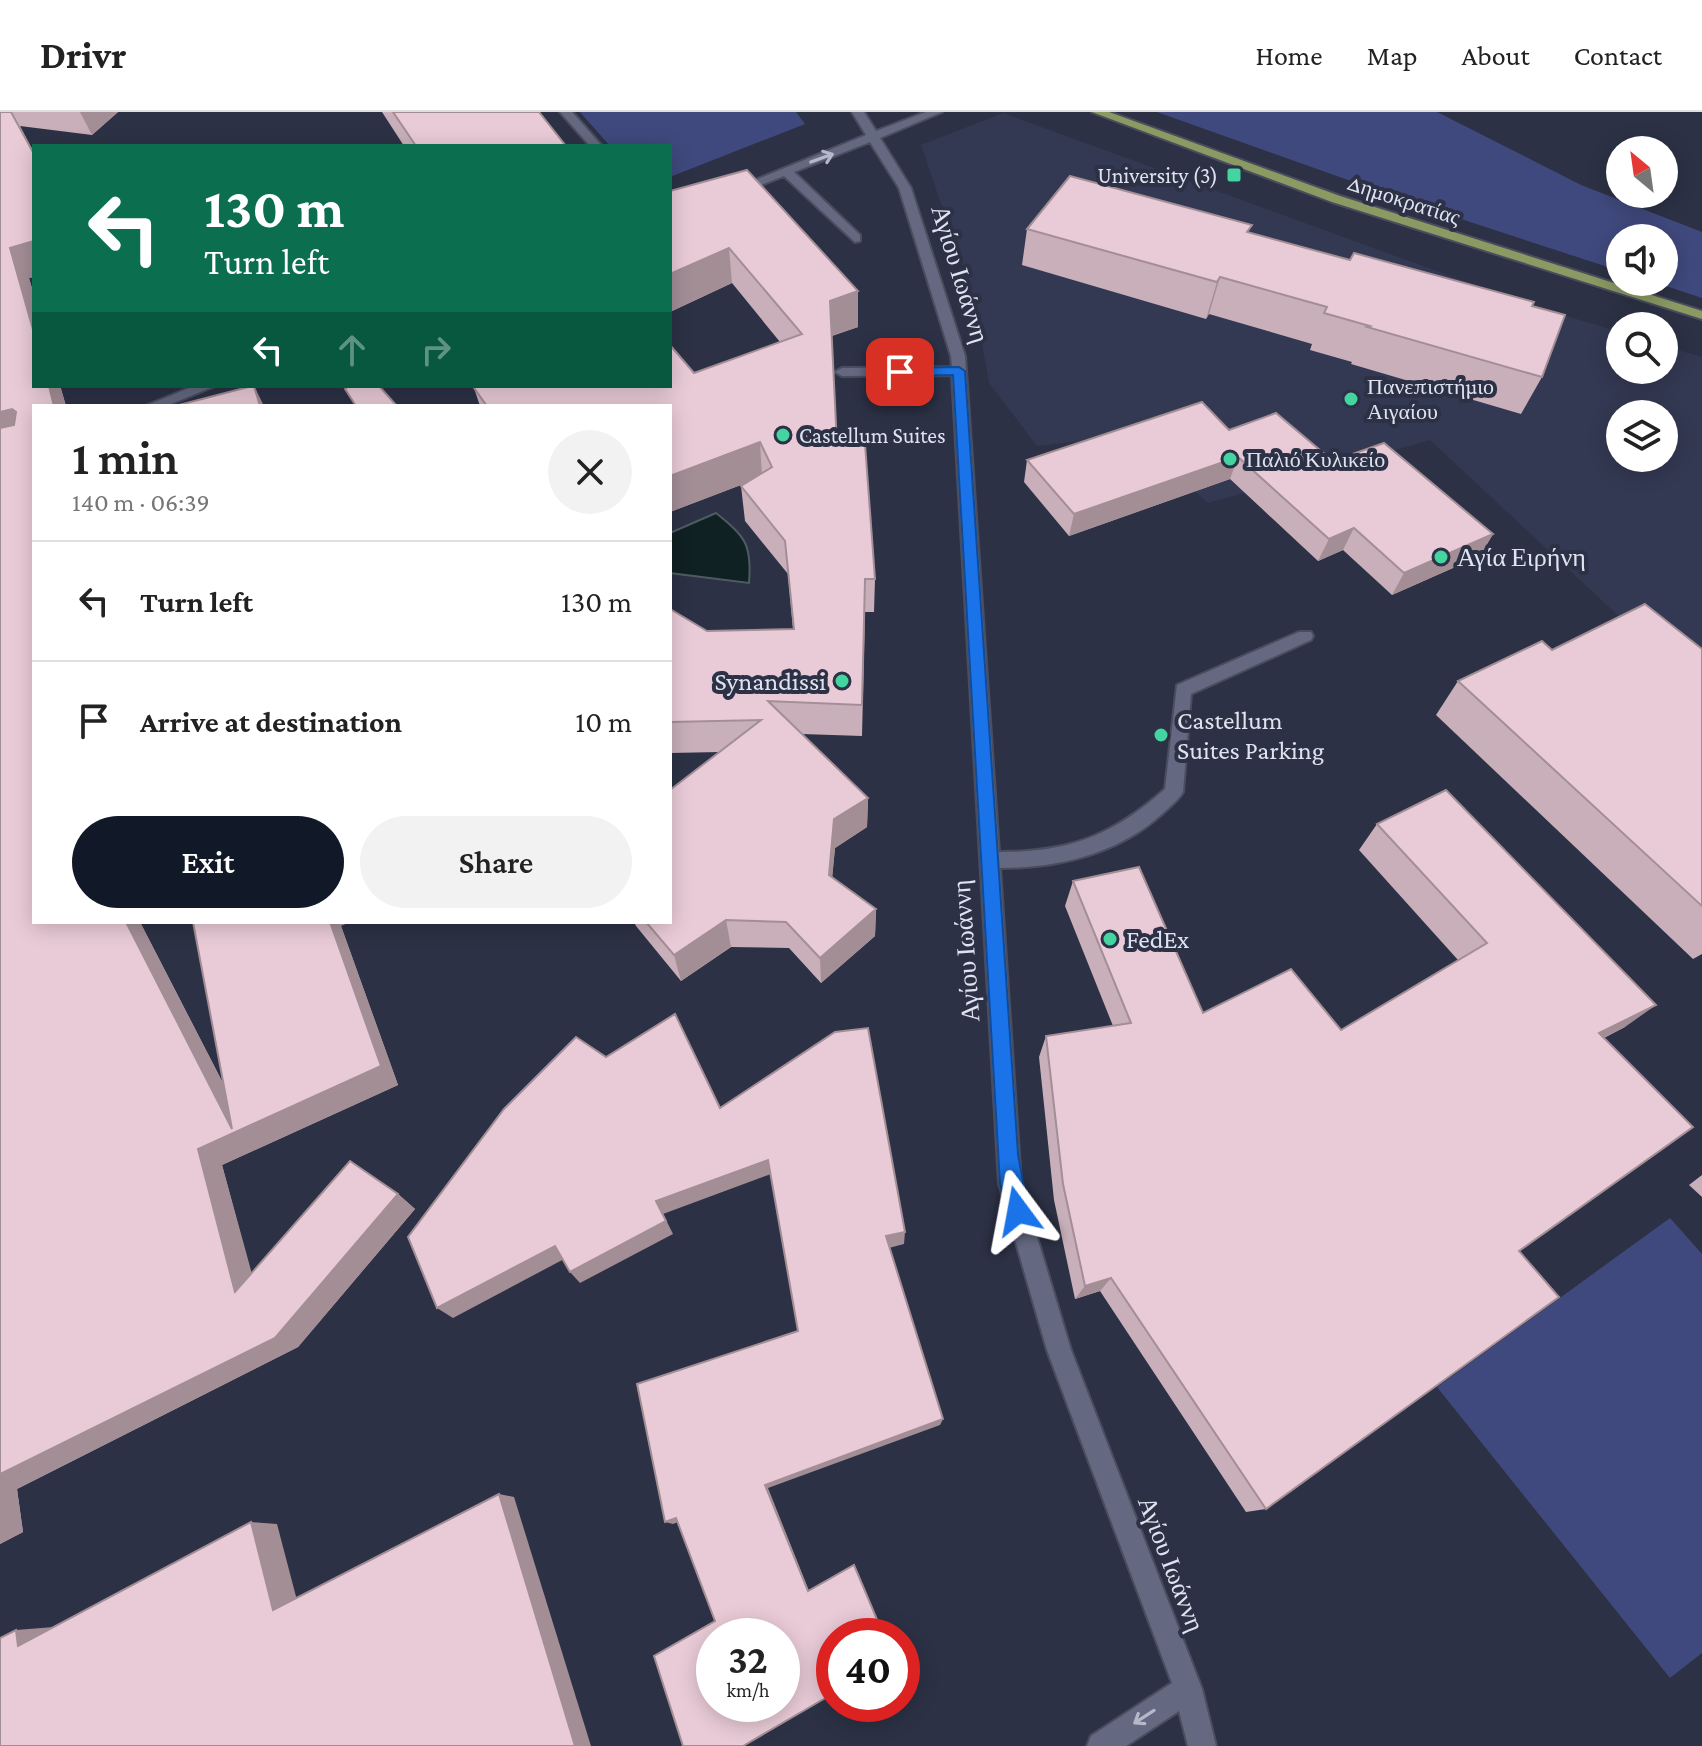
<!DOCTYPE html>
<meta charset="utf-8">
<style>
body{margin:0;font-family:"Crimson Pro",serif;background:#f2f2f2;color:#222;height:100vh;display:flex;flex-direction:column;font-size:30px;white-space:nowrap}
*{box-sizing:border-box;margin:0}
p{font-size:26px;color:#767676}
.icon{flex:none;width:44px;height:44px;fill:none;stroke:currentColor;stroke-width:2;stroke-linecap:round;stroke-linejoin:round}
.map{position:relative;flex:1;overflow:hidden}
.panel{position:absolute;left:32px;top:292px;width:640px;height:520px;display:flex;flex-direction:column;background:#fff;border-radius:0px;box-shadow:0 4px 20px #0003}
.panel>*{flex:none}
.hud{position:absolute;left:32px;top:32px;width:640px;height:244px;border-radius:0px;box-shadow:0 4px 20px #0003;background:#0b6e4f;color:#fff;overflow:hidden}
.needle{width:52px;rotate:331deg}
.buttons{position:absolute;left:1606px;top:24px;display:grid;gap:16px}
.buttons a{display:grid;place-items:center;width:72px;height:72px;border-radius:50%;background:#fff;box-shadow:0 4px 20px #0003;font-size:40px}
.speed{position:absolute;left:696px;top:1506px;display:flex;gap:16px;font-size:40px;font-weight:700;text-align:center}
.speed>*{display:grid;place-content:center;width:104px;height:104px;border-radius:50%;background:#fff;box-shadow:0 4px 20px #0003;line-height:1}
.speed small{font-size:20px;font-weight:400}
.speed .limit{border:12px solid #d22;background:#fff;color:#111}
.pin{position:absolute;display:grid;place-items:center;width:68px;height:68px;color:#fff;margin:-34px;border-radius:16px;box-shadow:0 4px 12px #0006}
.me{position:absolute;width:88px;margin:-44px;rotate:347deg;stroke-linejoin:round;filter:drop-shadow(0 0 6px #0008)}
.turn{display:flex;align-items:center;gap:28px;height:168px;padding:0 40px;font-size:36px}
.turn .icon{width:104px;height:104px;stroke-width:2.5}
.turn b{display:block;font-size:56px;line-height:68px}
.lanes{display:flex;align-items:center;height:76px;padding:0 40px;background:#0003;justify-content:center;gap:40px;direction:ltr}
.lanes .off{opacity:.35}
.round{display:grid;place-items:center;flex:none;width:84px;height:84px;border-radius:42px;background:#f2f2f2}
.head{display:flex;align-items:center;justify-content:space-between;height:136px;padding:0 40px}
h1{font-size:48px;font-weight:600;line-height:60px}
.action{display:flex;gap:16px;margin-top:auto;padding:16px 40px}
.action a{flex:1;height:92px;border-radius:48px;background:#111827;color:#fff;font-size:32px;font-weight:600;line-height:92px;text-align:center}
.action a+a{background:#f2f2f2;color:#222}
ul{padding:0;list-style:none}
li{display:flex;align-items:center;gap:24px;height:120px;padding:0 40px;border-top:2px solid #e0e0e0}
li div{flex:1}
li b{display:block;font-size:30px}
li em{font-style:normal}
header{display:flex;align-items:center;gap:48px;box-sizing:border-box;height:112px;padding:0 40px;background:#fff;border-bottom:2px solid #e0e0e0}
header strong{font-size:38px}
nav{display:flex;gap:44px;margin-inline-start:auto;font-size:28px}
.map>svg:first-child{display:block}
.built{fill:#343953;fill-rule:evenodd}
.green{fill:#40497d}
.water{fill:#102123;stroke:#4e5b60;stroke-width:2}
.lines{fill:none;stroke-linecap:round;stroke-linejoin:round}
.minor-casing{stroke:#494d5e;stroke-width:4}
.major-casing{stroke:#494d5e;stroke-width:4}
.minor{fill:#646981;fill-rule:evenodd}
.major{fill:#8a9a62;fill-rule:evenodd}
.wall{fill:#c8afb9}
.shaded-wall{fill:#a38e96}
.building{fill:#e9cbd7;stroke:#a38e96;stroke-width:2;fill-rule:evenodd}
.oneway{stroke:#b4b8c9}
.route{fill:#1a73e8;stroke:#114b97;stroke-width:2}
.poi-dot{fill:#43d4a0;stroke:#2c3145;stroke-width:3}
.labels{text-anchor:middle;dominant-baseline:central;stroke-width:8;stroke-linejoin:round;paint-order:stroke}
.far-poi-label{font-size:22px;fill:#dfe3f0;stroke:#2c3145;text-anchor:start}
.far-street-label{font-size:22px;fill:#dfe3f0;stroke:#2c3145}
.street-label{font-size:26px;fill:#dfe3f0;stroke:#2c3145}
.poi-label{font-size:26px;fill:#dfe3f0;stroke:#2c3145;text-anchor:start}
</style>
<header>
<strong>Drivr</strong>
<nav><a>Home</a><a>Map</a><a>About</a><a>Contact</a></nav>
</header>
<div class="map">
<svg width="1702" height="1634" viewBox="0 0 1702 1634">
<rect width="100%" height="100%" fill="#2c3145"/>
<path class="built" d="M1003,1L1530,193L1620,220V258H1664V234L1702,245V582L1430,328L1208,391L1133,323L1037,334L989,271L975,192L921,33ZM1620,302H1664V346H1620Z"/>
<g class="green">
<polygon points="580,0 796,0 805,12 670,65 670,34 610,34"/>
<polygon points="1157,0 1437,0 1581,73 1702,120 1702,186 1654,170 1664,170 1664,126 1620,126 1620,159 1418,93"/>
<polygon points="1670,1106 1702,1142 1702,1541 1670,1566 1437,1275"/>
</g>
<path class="water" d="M716,401C746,425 752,433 749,471L670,461V421Z"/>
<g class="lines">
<g class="minor-casing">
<g id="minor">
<polygon points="560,0 572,0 602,34 590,34"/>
<path d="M852,0H864L876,19L926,0H942L880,26L911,76L965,244L999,740C1070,740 1112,724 1165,677L1177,573L1299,520H1311L1313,524L1311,528L1191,582L1183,680C1178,689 1169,695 1162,702C1118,742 1058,756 1000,756L1021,1072L1071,1238L1202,1577L1216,1634H1188L1179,1599L1126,1634H1087L1091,1624L1172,1571L1047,1238L999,1072L952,263L842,264L835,260L842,256L952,255L951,244L899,76L870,30L794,60L860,123V129L855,130L784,64L738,82L728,79L866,23Z"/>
<polygon points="194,274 215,274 166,294 145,294"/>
</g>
</g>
<g class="major-casing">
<polygon id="major" points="1092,0 1109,0 1340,84 1702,199 1702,207 1332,90"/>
</g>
<use href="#minor" class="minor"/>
<use href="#major" class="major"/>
</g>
<g class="wall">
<polygon points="0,0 118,0 92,23 20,14 34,41 34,165 29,166 66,294 34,294 34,810 140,810 224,973 341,814 398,973 222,1053 251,1161 398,1082 415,1097 298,1235 17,1377 23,1420 0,1432"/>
<polygon points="382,0 539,0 566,34 404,34"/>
<polygon points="670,79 858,215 832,224 837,333 875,467 874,500 865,500 862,624 802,622 868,686 867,715 835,736 832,765 876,797 875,824 821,871 789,836 731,835 681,869 636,814 634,810 670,810 720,640 670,641 670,497 707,519 793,517 788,462 745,409 741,374 746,371 670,400 670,294 480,294 474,276 694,261 780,230 732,171 670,200"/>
<polygon points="1027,117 1250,121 1350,148 1532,194 1542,265 1521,302 1351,252 1352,250 1310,238 1312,232 1209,202 1206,207 1022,153"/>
<polygon points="1229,318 1333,349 1493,422 1480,444 1392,483 1343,438 1318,449 1230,367 1069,424 1024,370 1027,348"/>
<polygon points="1702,537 1702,842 1693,847 1436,603 1458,569 1552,538"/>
<polygon points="1377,712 1625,915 1604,926 1519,1139 1266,1397 1246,1400 1100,1179 1075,1187 1054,1088 1039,945 1046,924 1113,914 1065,794 1073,769 1203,901 1341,918 1458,848 1359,738"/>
<polygon points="1702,1063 1702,1085 1689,1073"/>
</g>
<g class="shaded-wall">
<polygon points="80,0 118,0 92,23"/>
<polygon points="34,129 34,165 29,166 34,183 34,221 10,136"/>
<polygon points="729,136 732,171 670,200 670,162"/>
<polygon points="1220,165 1209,202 1206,207 1217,170"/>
<polygon points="858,179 858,215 830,224 830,189"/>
<polygon points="49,274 60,274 66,294 54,294"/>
<polygon points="254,274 264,294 260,294"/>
<polygon points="12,297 33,326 0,336 0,300"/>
<polygon points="760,330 762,365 670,400 670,364"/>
<polygon points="1238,345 1230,367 1069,424 1074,402"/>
<polygon points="1354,416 1343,438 1318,449 1329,427"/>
<polygon points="1493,422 1480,444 1392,483 1404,461"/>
<polygon points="868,686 867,715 835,736 830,790 829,763 834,707"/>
<polygon points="876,797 875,824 821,871 820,846"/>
<polygon points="726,808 731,835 681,869 674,843"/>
<polygon points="126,810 140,810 246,1016 330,810 350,810 341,814 398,973 222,1053 260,1191 235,1180 198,1037 232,1017"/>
<polygon points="1656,893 1625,915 1570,942 1599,921"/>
<polygon points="768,1048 771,1062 663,1102 673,1122 580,1171 570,1160 656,1089"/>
<polygon points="398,1082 415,1097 298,1235 17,1377 23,1420 0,1432 0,1362"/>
<polygon points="905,1120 904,1132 885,1137 886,1124"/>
<polygon points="555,1134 566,1146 453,1206 437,1196"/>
<polygon points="1111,1166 1100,1179 1075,1187 1085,1174"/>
<polygon points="943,1307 940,1313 768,1376 809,1479 808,1479 765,1373"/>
<polygon points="499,1382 514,1385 591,1634 575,1634"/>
<polygon points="676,1406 683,1408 673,1412 665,1410"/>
<polygon points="251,1410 277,1412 299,1496 273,1498"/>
<polygon points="54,1515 18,1534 16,1518"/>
</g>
<g class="building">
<polygon points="0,0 11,0 34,42 34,129 10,136 34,221 34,274 49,274 54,294 34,294 34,810 126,810 232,1017 193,810 330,810 381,954 198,1037 235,1180 350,1049 398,1082 275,1226 0,1362 0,316 14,313 16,300 12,297 0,300"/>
<polygon points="393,0 539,0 566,34 416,34"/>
<polygon points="747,58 858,179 830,189 837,333 865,332 875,467 865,467 862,593 768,589 868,686 834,707 829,763 876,797 820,846 786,810 726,808 674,843 646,810 670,810 670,678 761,608 670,610 670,497 707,519 794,517 785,429 741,374 772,355 760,330 670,364 670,294 487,294 474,276 479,274 670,274 670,233 694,261 802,222 729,136 670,162 670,79"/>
<polygon points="1070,64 1252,113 1247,120 1350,148 1354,141 1534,190 1532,194 1565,203 1542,265 1367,215 1370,214 1324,201 1327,195 1220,165 1217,170 1027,117"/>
<polygon points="252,274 254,274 260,294 175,294"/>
<polygon points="349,274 379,274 397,294 356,294 345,277"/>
<polygon points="1202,290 1229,318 1276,301 1333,349 1384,331 1493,422 1404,461 1354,416 1329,427 1238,345 1074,402 1027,348"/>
<polygon points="1645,492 1702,537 1702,794 1458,569 1542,529 1552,538"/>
<polygon points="1446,678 1656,893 1599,921 1693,1015 1519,1139 1559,1185 1266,1397 1111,1166 1085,1174 1063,1072 1046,924 1131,911 1073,769 1139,755 1203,901 1291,857 1341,918 1487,831 1377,712"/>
<path d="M675,902L720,996L835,920L868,916L905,1120L886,1124L943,1307L765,1373L808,1479L854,1453L884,1524H834V1581L743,1634H683L654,1544L715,1509L676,1406L665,1410L637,1272L798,1219L768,1048L656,1089L666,1109L570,1160L555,1134L437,1196L408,1125L504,997L576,925L606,945ZM714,1524H782V1592H714Z"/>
<polygon points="499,1382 575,1634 0,1634 0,1526 16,1518 18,1534 251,1410 273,1498"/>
</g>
<defs><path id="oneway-shaft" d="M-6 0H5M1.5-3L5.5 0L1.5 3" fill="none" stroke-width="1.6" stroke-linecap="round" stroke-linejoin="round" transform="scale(2)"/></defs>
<g class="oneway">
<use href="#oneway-shaft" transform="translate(822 46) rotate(-20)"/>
<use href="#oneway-shaft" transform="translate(1144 1605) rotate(147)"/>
</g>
<path class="route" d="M959,255L965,259L1018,1042C1020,1057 1030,1097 1026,1107L1018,1110L1011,1107L1000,1072L953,263L900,264L893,260L900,256Z"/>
<g class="poi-dot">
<rect x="1226" y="55" width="16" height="16" rx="4"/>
<circle cx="1351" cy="287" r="8"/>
<circle cx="783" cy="323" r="8"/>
<circle cx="1230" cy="347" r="8"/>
<circle cx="1441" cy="445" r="8"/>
<circle cx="842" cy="569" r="8"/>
<circle cx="1161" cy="623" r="8"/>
<circle cx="1110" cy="827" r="8"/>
</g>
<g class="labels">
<g class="far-poi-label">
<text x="1218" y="63" text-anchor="end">University (3)</text>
<text x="1367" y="274">Πανεπιστήμιο<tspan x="1367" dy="25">Αιγαίου</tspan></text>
<text x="799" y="323">Castellum Suites</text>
<text x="1246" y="347">Παλιό Κυλικείο</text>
</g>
<g class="far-street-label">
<text transform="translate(1404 88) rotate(18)">Δημοκρατίας</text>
</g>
<g class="street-label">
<text transform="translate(960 162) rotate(73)">Αγίου Ιωάννη</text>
<text transform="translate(966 839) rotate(-94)">Αγίου Ιωάννη</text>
<text transform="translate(1171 1452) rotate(69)">Αγίου Ιωάννη</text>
</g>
<g class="poi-label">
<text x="1457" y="445">Αγία Ειρήνη</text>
<text x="826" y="569" text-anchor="end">Synandissi</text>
<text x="1177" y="608">Castellum<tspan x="1177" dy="30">Suites Parking</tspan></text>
<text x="1126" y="827">FedEx</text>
</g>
</g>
</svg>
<div class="buttons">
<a><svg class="needle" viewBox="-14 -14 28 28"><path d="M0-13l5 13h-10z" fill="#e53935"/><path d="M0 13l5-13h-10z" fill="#767676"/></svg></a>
<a><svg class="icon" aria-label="sound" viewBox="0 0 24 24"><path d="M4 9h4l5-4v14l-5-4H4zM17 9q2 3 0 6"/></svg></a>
<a><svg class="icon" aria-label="search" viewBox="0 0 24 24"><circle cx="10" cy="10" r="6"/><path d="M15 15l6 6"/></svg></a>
<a><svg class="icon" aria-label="layers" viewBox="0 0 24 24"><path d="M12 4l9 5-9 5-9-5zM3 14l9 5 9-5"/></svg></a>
</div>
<div class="speed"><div>32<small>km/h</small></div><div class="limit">40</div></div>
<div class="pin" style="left:900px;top:260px;background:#d93025"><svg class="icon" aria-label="arrive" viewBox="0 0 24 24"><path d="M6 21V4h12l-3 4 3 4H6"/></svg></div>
<svg class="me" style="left:1018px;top:1099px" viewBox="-20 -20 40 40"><path d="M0-17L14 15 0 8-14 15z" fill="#1a73e8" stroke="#fff" stroke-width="4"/></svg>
<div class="hud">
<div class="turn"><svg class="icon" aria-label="left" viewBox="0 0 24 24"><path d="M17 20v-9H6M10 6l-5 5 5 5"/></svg><div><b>130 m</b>Turn left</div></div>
<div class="lanes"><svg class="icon" aria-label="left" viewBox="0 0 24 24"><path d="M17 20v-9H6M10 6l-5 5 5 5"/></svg><svg class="icon off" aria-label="ahead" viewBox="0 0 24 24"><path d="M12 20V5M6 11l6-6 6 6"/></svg><svg class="icon off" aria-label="right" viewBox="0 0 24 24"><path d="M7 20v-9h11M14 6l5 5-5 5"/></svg></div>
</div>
<section class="panel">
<div class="head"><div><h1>1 min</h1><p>140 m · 06:39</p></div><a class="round"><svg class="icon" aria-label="close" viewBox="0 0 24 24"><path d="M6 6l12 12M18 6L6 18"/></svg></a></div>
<ul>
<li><svg class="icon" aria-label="left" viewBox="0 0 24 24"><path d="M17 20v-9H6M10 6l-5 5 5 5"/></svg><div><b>Turn left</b></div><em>130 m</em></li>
<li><svg class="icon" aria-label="arrive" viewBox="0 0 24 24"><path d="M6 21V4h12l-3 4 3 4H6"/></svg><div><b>Arrive at destination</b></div><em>10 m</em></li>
</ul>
<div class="action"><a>Exit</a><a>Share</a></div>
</section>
</div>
